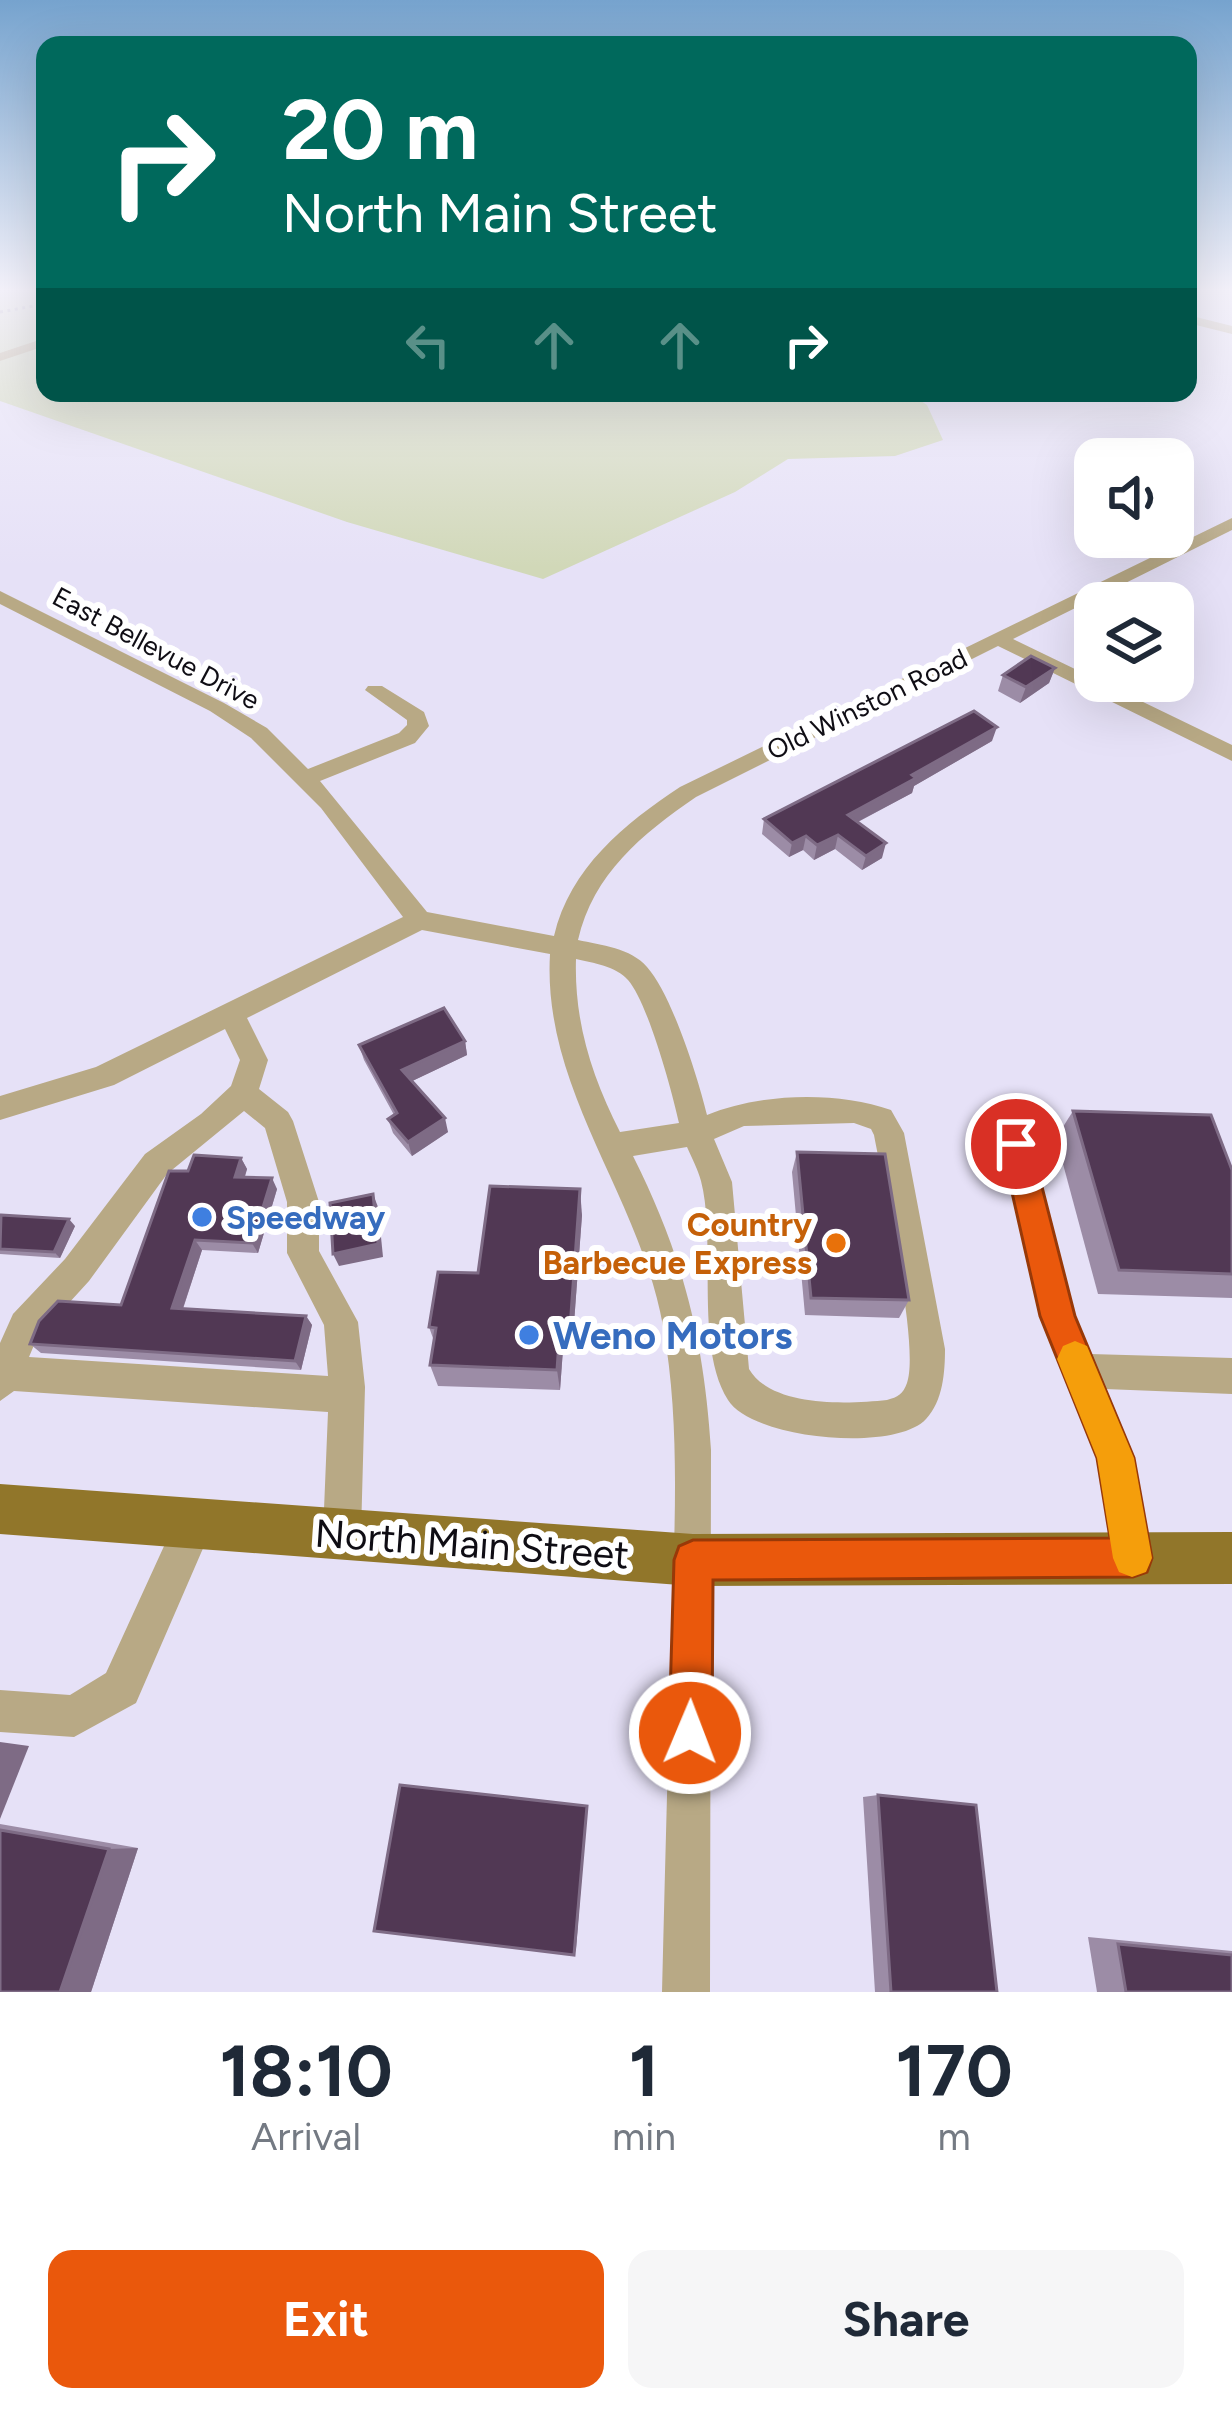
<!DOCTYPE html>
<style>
body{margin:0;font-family:Figtree,sans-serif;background:#f6f6f7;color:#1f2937;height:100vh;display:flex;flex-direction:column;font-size:45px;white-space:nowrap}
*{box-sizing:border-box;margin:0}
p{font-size:39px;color:#747a83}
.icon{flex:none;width:66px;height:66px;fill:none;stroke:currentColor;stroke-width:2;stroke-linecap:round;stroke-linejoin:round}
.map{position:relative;height:1992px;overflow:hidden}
.panel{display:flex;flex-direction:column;background:#fff;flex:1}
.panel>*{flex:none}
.hud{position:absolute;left:36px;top:36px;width:1161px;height:366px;border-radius:24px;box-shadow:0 12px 48px #0002;background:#00695c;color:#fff;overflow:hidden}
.buttons{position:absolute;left:1074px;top:438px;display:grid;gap:24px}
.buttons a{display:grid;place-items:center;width:120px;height:120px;border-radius:24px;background:#fff;box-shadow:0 12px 48px #0002;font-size:60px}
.pin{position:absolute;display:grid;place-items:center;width:102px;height:102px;color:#fff;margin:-51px;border:6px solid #fff;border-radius:50%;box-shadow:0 3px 12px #0007}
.me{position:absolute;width:132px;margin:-66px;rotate:1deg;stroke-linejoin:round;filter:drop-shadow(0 0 9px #0008)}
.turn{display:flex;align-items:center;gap:42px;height:252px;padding:0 48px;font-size:54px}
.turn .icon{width:156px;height:156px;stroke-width:2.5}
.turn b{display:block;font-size:84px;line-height:102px}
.lanes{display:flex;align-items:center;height:114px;padding:0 48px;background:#0003;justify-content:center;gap:60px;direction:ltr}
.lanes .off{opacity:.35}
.eta{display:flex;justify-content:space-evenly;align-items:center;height:204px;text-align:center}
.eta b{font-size:72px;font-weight:700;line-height:84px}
.action{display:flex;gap:24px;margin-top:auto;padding:24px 48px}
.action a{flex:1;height:138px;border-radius:24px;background:#ea580c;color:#fff;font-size:48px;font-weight:700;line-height:138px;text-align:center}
.action a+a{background:#f6f6f7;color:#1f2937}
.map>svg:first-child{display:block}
.green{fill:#d1d8b8}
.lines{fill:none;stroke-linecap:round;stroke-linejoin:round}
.path{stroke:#8c8898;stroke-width:3;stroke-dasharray:3 4.5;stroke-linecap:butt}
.minor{fill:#b8a985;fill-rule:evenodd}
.major{fill:#91762a;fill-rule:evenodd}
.wall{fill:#9c8ca6}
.shaded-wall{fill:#7e6b85}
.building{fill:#513854;stroke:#7e6b85;stroke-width:3}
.route{fill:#ea580c;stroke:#983908;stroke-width:3}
.slow{fill:#f59e0b}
.shop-dot{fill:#3f7fe0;stroke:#fff;stroke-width:4.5}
.food-dot{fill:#e8710a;stroke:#fff;stroke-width:4.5}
.labels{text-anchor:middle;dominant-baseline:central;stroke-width:12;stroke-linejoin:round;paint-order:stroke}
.far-street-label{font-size:27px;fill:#0f0d14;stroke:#fff}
.shop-label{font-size:33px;font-weight:bold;fill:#366cbe;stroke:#fff;text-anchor:start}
.food-label{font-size:33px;font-weight:bold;fill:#c56008;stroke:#fff;text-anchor:end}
.near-shop-label{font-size:39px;font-weight:bold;fill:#366cbe;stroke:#fff;text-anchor:start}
.near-street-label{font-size:39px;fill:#0f0d14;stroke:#fff}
</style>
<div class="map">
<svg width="1232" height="1992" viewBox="0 0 1232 1992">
<rect width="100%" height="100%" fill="#e6e1f7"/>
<polygon class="green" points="0,289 45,289 45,393 909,393 927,405 943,440 895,456 788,459 735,492 543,579 347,522 0,401"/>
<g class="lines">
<polyline class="path" points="0,312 45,304"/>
<g class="minor">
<polygon points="1188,315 1232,326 1232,334 1188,323"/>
<polygon points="45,338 45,346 0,361 0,353"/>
<path d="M1232,518V530L1013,639L1232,745V761L998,646L696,797C642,834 593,874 578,940C601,945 631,948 647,967C672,995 698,1078 707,1115C761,1093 836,1091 891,1110L904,1133L945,1349C945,1372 943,1401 926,1419C895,1453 752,1439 728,1400C694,1346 717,1243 701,1181C698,1170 692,1158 687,1147L633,1156C683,1256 704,1339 711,1450L710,1992H662C665,1870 668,1748 672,1627C674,1527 681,1425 663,1326C640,1196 542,1090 550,954L422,930L247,1018L268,1060L259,1089L288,1112L293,1121L319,1202V1251L358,1322L365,1387L361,1534L356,1548L342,1553L328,1548L323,1534L328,1412L14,1391L0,1401V1343L13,1314L65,1259L145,1154L201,1114L231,1086L240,1060L225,1029L114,1085L0,1120V1096L96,1067L403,917L321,808L251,738L210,711L0,604V591L224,703L267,728L308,769L399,733L407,725V720L365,690L368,686H382L424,712L429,726L415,743L320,781L427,912L554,936C570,868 624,824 680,787ZM576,959C593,963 616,966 628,980C648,1003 672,1091 679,1123L620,1132C592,1077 574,1022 576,959ZM244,1111L265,1128L287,1202V1253L324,1325L328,1376L29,1357L37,1338L89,1281L167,1174ZM854,1123L871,1129L874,1135C883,1183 920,1346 907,1383C903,1394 898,1397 887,1400C848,1404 772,1408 749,1369L732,1182L714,1139L744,1126Z"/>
<polygon points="1016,1132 1027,1136 1031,1145 1074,1316 1090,1354 1232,1358 1232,1394 1105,1389 1134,1458 1152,1558 1147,1572 1133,1577 1119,1572 1114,1558 1098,1458 1040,1316 1001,1145 1005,1136"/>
<polygon points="195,1504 209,1509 214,1523 136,1703 74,1737 0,1732 0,1690 70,1695 106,1673 181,1509"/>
</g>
<polygon class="major" points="0,1484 693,1534 1232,1532 1232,1584 693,1586 0,1534"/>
</g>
<g class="wall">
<polygon points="1055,668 1049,683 1020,703 998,691 1003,675"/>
<polygon points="992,741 914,786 912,793 858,822 882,858 862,870 835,849 814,860 803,850 789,857 762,834 764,819"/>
<polygon points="465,1041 467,1055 412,1081 448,1132 412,1156 393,1133 388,1119 394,1115 364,1060 359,1045"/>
<polygon points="1073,1111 1232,1170 1232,1298 1098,1294 1056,1138"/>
<polygon points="797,1152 909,1300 899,1318 805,1315 792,1172"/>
<polygon points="241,1158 247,1169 245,1177 277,1189 258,1253 202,1250 183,1309 306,1316 312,1325 301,1370 41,1353 30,1344 121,1305 188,1171"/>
<polygon points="582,1215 572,1350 563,1349 560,1390 438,1386 430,1365 434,1341 429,1327 478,1273"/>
<polygon points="0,1217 75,1226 60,1258 0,1254"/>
<polygon points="878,1795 997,1992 875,1992 863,1797"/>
<polygon points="0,1824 138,1848 91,1992 0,1992"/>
<polygon points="1088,1937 1232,1951 1232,1992 1097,1992"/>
</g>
<g class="shaded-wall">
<polygon points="1055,668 1049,683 1020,703 1026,687"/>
<polygon points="997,727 992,741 914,786 912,793 844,829 848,815 912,775"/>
<polygon points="838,835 835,849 814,860 817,845"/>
<polygon points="806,836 803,850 789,857 792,843"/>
<polygon points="886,843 882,858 862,870 866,856"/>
<polygon points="465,1041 467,1055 406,1084 402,1070"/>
<polygon points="445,1118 448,1132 412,1156 408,1142"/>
<polygon points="241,1158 247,1169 241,1187 235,1177"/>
<polygon points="272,1178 277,1189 258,1253 252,1243"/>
<polygon points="580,1189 582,1215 572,1350 570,1328"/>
<polygon points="373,1194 378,1207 383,1257 339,1266 333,1254"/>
<polygon points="69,1219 75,1226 60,1258 54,1252"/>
<polygon points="195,1240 202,1250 180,1317 172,1308"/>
<polygon points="306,1316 312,1325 301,1370 295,1361"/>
<polygon points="560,1327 563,1349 560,1390 557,1370"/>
<polygon points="0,1742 29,1746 0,1819"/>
<polygon points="587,1806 576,1949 574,1955"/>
<polygon points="138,1848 91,1992 60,1992 109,1849"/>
</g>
<g class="building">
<polygon points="1031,656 1055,668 1026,687 1003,675"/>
<polygon points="974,711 997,727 912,775 916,778 848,815 886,843 866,856 838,835 817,845 806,836 792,843 764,819"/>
<polygon points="444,1008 465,1041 402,1070 445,1118 408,1142 388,1119 397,1113 359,1045"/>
<polygon points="1073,1111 1211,1115 1232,1170 1232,1274 1119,1270"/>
<polygon points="797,1152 885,1154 909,1300 811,1298"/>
<polygon points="194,1155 241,1158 235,1177 272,1178 252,1243 195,1240 172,1308 306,1316 295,1361 30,1344 39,1321 58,1301 121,1305 169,1171 188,1171"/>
<polygon points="490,1186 580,1189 570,1328 560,1327 557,1370 430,1365 436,1328 429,1327 438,1272 478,1273"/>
<polygon points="373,1194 378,1244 333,1254 330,1203"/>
<polygon points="1,1215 69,1219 54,1252 0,1249"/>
<polygon points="400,1785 587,1806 574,1955 374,1931"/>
<polygon points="878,1795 976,1805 997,1992 891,1992"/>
<polygon points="0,1830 109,1849 60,1992 0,1992"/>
<polygon points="1118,1944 1232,1955 1232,1992 1126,1992"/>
</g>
<linearGradient id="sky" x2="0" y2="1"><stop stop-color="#76a3ce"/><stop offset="0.51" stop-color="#f4f2fb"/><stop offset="1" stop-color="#f4f2fb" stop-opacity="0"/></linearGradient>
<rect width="1232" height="568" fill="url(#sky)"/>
<polygon class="route" points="1016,1131 1027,1135 1031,1144 1075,1316 1134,1458 1152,1558 1147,1572 1133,1577 713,1580 712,1733 706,1748 690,1754 675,1748 669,1733 674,1560 679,1546 693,1540 1110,1538 1097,1458 1040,1316 1001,1144 1005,1135"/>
<polygon class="slow" points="1075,1341 1087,1346 1134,1458 1152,1558 1146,1572 1132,1577 1119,1572 1113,1558 1097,1458 1057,1359 1063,1346"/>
<g class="shop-dot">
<circle cx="202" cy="1217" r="12"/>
<circle cx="529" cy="1335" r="12"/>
</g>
<circle class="food-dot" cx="836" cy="1243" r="12"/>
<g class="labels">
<g class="far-street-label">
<text transform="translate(156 648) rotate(28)">East Bellevue Drive</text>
<text transform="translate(867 704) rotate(-26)">Old Winston Road</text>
</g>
<g class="shop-label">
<text x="226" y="1217">Speedway</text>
</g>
<g class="food-label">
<text x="812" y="1224">Country<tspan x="812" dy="38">Barbecue Express</tspan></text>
</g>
<g class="near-shop-label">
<text x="553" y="1335">Weno Motors</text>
</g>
<g class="near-street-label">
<text transform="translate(472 1544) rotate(4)">North Main Street</text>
</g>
</g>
</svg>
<div class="buttons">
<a><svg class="icon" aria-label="sound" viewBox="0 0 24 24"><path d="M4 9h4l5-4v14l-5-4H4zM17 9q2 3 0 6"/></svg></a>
<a><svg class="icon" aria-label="layers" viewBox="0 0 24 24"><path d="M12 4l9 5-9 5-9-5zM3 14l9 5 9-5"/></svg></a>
</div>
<div class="pin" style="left:1016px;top:1144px;background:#d93025"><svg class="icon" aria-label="arrive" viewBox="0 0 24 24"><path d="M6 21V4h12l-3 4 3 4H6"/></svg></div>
<svg class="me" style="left:690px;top:1733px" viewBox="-20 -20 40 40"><circle r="17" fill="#ea580c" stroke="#fff" stroke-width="3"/><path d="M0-11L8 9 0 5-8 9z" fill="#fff"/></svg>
<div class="hud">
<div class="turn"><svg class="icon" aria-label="right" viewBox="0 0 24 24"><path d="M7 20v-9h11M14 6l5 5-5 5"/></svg><div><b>20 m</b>North Main Street</div></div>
<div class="lanes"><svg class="icon off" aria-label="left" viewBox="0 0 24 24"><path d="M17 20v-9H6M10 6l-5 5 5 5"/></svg><svg class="icon off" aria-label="ahead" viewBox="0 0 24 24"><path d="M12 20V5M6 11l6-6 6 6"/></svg><svg class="icon off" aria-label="ahead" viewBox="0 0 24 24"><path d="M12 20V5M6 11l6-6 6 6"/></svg><svg class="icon" aria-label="right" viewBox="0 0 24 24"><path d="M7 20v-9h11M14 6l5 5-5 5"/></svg></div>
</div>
</div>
<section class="panel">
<div class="eta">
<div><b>18:10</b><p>Arrival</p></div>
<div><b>1</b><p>min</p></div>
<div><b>170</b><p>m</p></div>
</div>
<div class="action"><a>Exit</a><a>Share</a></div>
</section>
